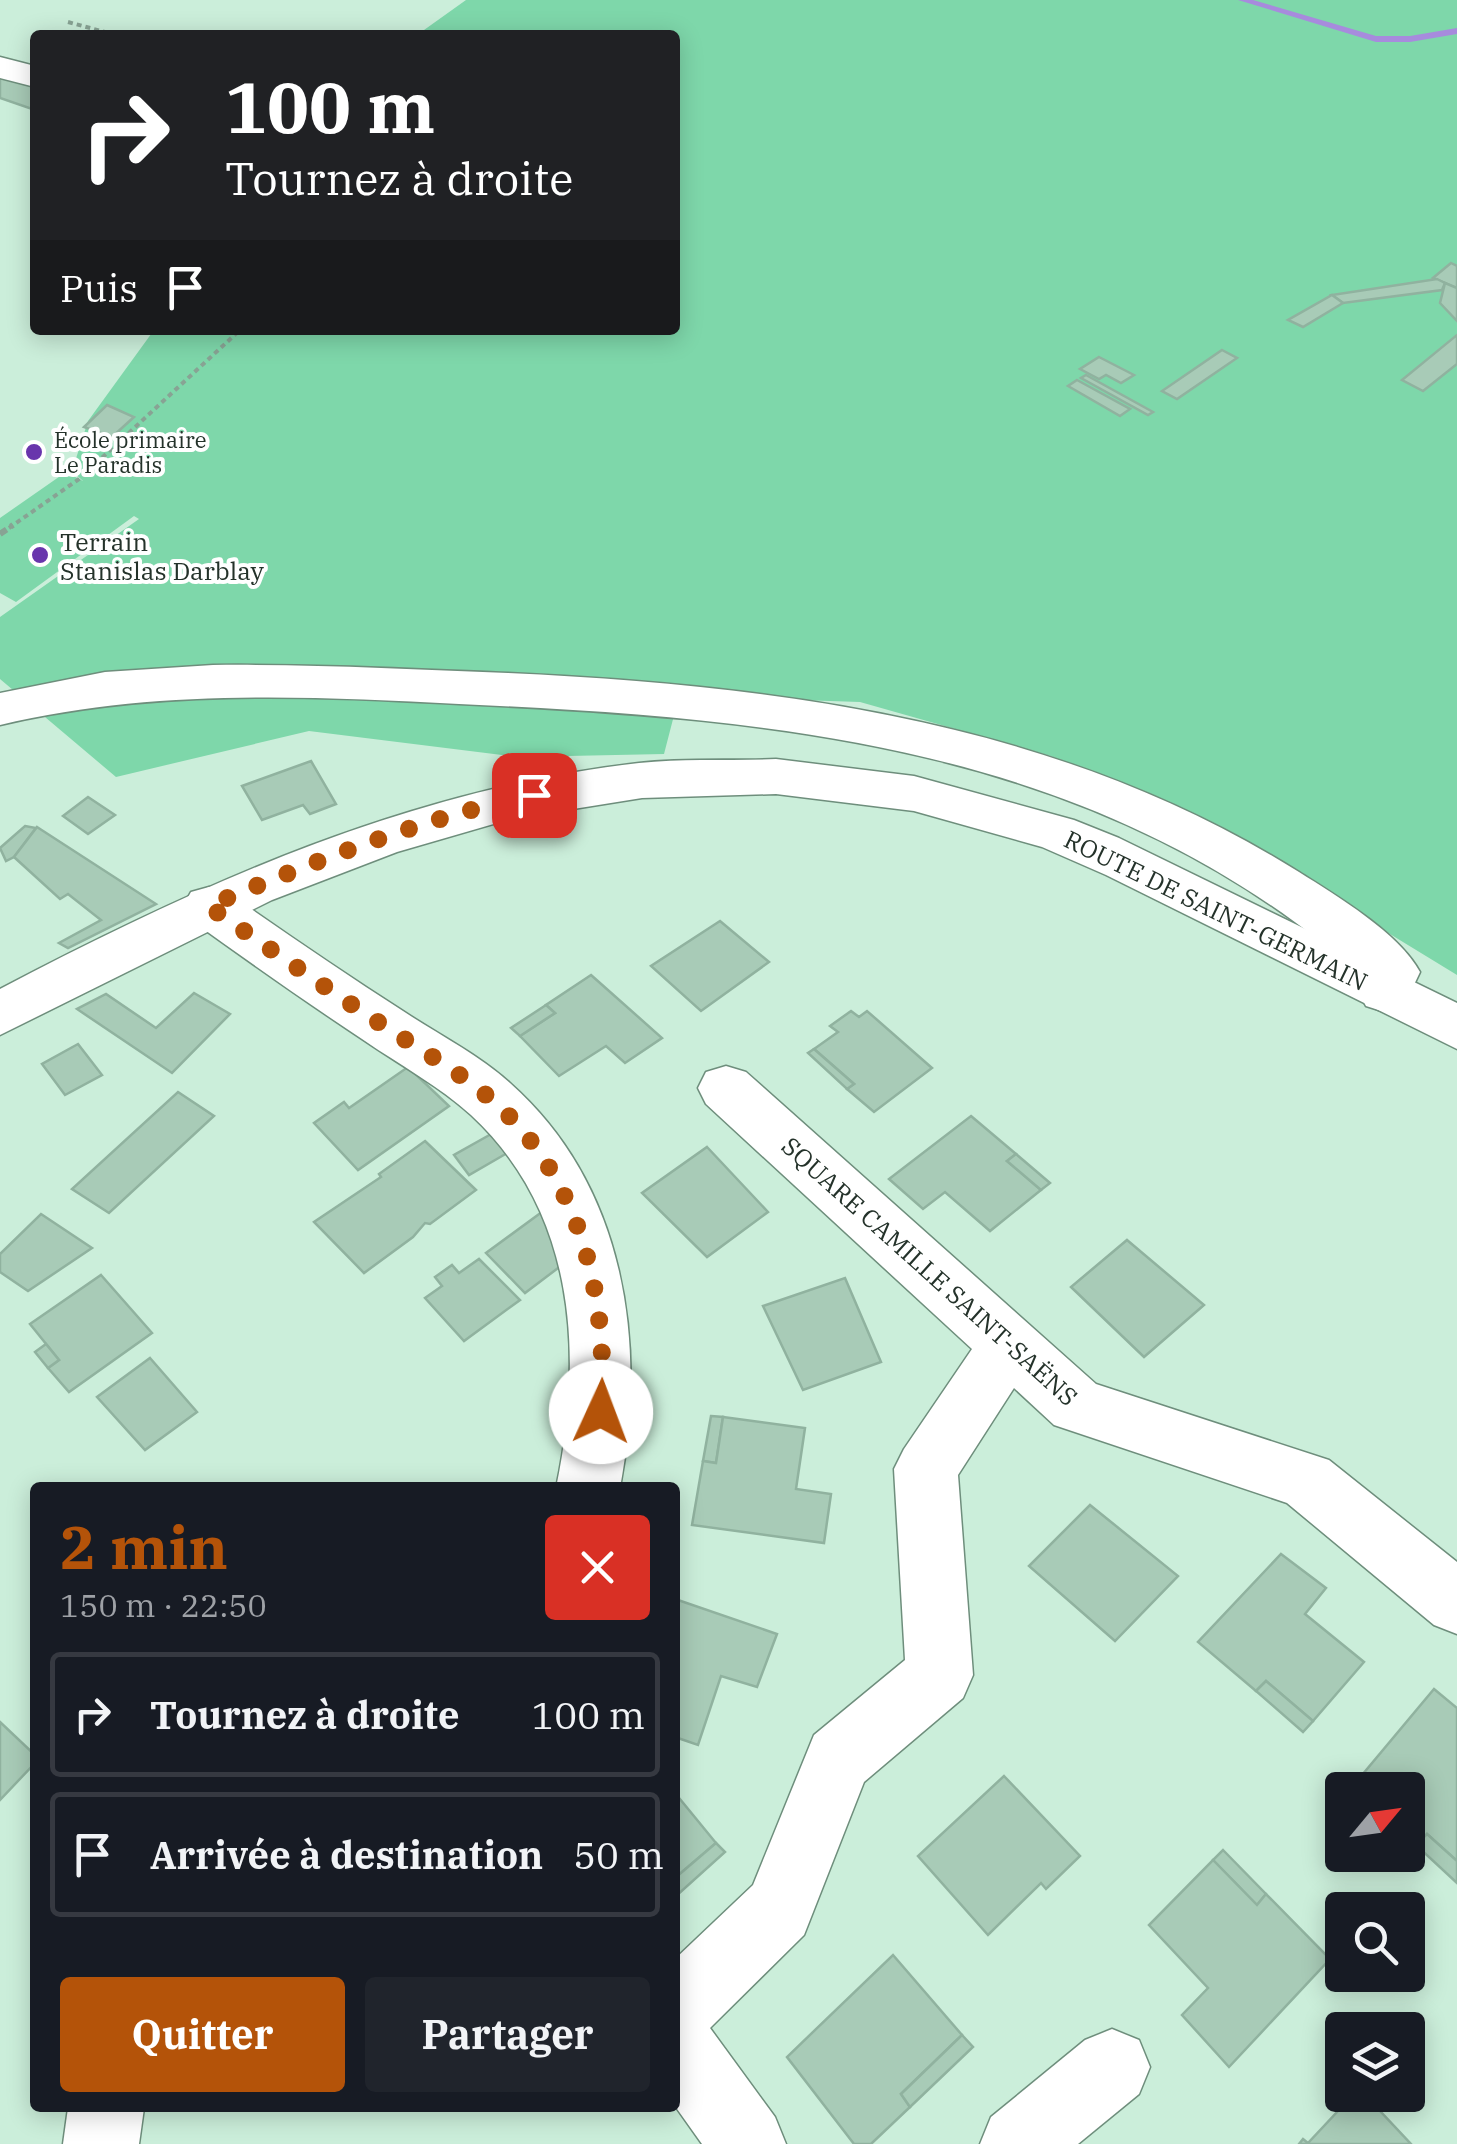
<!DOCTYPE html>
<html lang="fr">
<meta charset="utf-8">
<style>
body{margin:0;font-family:"IBM Plex Serif",serif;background:#20242c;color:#f1f3f6;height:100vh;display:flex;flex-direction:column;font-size:38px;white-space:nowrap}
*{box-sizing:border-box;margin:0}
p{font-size:32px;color:#9ea1a6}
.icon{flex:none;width:55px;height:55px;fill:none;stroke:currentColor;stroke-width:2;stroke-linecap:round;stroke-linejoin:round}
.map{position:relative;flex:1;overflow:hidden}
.details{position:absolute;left:30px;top:1482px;width:650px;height:630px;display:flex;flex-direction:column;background:#171b24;border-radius:10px;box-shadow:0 5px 25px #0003}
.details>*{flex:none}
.banner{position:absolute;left:30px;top:30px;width:650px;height:305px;border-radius:10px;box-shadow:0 5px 25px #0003;background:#202124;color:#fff;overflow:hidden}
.needle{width:65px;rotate:61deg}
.controls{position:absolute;left:1325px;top:1772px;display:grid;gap:20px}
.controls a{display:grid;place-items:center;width:100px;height:100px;border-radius:10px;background:#171b24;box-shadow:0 5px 25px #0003;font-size:50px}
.pin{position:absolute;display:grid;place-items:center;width:85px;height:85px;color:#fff;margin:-42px;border-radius:20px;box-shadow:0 5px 15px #0006}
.me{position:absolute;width:110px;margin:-55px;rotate:2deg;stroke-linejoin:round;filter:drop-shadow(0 0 8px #0008)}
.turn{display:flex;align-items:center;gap:35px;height:210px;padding:0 30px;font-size:45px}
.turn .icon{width:130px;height:130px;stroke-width:2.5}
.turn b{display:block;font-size:70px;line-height:85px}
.then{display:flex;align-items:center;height:95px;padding:0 30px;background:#0003;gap:20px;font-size:38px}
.round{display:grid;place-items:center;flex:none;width:105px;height:105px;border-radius:10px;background:#20242c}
.summary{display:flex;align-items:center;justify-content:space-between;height:170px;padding:0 30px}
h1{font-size:60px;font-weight:700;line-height:75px;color:#b45309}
.cta{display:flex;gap:20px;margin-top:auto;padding:20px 30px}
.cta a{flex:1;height:115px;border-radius:10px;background:#b45309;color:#fff;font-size:40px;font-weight:700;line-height:115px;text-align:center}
.cta a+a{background:#20242c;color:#f1f3f6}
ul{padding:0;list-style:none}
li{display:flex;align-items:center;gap:30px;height:125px;margin:0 20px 15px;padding:0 10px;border:5px solid #363941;border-radius:10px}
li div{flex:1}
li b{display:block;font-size:38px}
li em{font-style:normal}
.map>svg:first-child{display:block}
.green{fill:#7ed7aa}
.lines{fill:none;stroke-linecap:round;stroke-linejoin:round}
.stream{fill:#a78bdd;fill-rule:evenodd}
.building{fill:#a8cbb7;stroke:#90b29f;stroke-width:2.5}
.minor-casing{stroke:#6e8e7c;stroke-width:3}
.secondary-casing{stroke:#6e8e7c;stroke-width:3}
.path-far1{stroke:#88a394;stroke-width:4;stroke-dasharray:5 4;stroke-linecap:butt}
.path{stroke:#88a394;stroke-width:6;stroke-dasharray:8 5;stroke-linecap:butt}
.minor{fill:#fff;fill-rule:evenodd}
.secondary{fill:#fff;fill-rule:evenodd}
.route{stroke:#b45309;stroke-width:18;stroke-dasharray:0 32.4}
.poi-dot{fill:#6835ac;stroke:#fff;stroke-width:4}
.labels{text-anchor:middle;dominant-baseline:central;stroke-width:8;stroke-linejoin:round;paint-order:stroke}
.far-poi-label{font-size:22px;fill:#24322a;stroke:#fff;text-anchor:start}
.poi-label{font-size:25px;fill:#24322a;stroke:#fff;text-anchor:start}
.street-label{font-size:25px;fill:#24322a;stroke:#fff}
</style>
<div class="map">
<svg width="1457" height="2144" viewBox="0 0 1457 2144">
<rect width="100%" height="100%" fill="#cbeeda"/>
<polygon class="green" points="466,0 1457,0 1457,975 1195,815 1051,756 860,702 679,696 664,754 519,757 309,731 116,777 0,679 0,617 139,519 134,516 16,602 0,593 0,518 66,472 83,481 72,471 88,421 154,330 675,330 675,35 417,35"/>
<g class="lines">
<polygon class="stream" points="1238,0 1253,0 1376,36 1410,36 1457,28 1457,34 1410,42 1376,42"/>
</g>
<g class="building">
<polygon points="0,73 35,83 35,110 0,98"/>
<polygon points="1451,263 1457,266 1457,288 1433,278"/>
<polygon points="1437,279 1445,283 1442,290 1343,303 1332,295"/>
<polygon points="1445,283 1457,288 1457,321 1440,303"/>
<polygon points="1332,295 1343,303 1303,327 1288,320"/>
<polygon points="1457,335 1457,364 1423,391 1402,380"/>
<polygon points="1222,350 1237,358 1177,399 1162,391"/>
<polygon points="1099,357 1134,375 1121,383 1106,375 1099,379 1080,369"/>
<polygon points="1086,375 1153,412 1148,415 1081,378"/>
<polygon points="1077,380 1130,409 1120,416 1068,386"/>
<polygon points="107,405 134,417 112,437 84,427"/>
<polygon points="311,761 336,804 310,814 303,805 262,820 242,786"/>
<polygon points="88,797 115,815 88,834 63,816"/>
<polygon points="25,826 36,828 14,857 6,861 0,848"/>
<polygon points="37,827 156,904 68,948 59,943 101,920 68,894 60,899 14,857"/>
<polygon points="720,921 769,962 701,1011 651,966"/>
<polygon points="591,975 662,1038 625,1063 606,1046 559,1076 520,1036 555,1013 546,1005"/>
<polygon points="194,993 230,1014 172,1073 77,1009 106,994 156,1028"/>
<polygon points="546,1005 555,1013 520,1036 511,1028"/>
<polygon points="851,1011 859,1017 867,1011 932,1068 874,1112 847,1089 854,1084 814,1049 838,1032 830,1026"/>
<polygon points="78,1044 102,1075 65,1095 42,1064"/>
<polygon points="814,1049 854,1084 847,1089 808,1053"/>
<polygon points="408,1067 449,1106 358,1170 314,1123 344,1102 349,1108"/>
<polygon points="178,1092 214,1116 109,1213 72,1189"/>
<polygon points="971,1116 1016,1154 1007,1161 1041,1190 990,1231 945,1192 923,1209 889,1179"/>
<polygon points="493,1133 509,1152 469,1175 454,1155"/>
<polygon points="425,1141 476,1190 430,1224 425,1223 413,1237 364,1273 314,1222 381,1177 379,1174"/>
<polygon points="707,1147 768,1212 707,1257 642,1193"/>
<polygon points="1016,1154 1050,1183 1041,1190 1007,1161"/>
<polygon points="546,1209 566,1262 525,1293 486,1253"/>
<polygon points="41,1214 92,1248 28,1291 0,1272 0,1254"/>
<polygon points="1127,1240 1204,1305 1144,1357 1071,1287"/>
<polygon points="479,1259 520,1300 464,1341 425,1298 442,1286 435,1277 452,1265 459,1273"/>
<polygon points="101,1275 152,1333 69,1392 48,1368 59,1360 30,1324"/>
<polygon points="845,1278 881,1362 803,1390 763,1306"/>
<polygon points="46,1344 59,1360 48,1368 35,1352"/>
<polygon points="150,1358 197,1412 145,1450 97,1397"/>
<polygon points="711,1416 723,1417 716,1463 703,1461"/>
<polygon points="723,1417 805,1428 796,1489 831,1494 824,1543 692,1525 703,1461 716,1463"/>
<polygon points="1090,1505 1178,1576 1115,1641 1029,1566"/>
<polygon points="1281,1554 1326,1588 1305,1614 1364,1662 1313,1721 1266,1681 1256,1691 1198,1642"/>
<polygon points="675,1599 777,1634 757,1687 721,1676 698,1745 675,1737"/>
<polygon points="1266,1681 1313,1721 1303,1732 1256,1691"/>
<polygon points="1434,1689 1457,1708 1457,1861 1427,1834 1416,1845 1408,1838 1408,1790 1352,1787"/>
<polygon points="0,1722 35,1755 35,1763 0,1800"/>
<polygon points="1004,1776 1080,1856 1046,1889 1041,1883 988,1935 918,1856"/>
<polygon points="675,1793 716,1843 675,1878"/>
<polygon points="1427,1834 1457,1861 1457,1883 1416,1845"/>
<polygon points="716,1843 725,1852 675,1897 675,1878"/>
<polygon points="1223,1850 1266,1894 1257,1905 1213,1860"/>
<polygon points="1213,1860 1257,1905 1266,1894 1330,1959 1229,2067 1182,2015 1208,1988 1149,1925"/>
<polygon points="893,1955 962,2035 901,2094 910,2107 871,2144 854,2144 787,2057"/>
<polygon points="962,2035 973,2047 910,2107 901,2094"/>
<polygon points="1353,2095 1365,2095 1411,2144 1299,2144 1303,2139 1308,2143"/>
</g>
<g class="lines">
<g class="minor-casing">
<g id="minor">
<polygon points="0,57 35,66 35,87 0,78"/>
<path d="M213,665C311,664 410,669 508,673C784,686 1060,722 1299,872C1337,896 1399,933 1420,972L1404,1006L1385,1012L1366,1006L1358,991L1365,978C1103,748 791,719 459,704C304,696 152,689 0,725V693L105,672Z"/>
<path d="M209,887L227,892C285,933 344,973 403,1011C439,1035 478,1054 510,1083C626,1186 647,1343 620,1488H556C584,1355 576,1212 471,1115C439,1086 400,1065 365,1041C306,1002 248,961 191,920L183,906L191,892Z"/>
<polygon points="726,1066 746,1072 1096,1384 1329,1460 1457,1562 1457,1634 1434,1625 1287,1503 1054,1425 1014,1388 958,1475 973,1675 963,1698 864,1782 804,1935 710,2028 775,2117 786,2144 702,2144 675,2106 675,1959 753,1885 814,1735 905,1660 894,1469 904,1449 972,1349 706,1104 698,1088 706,1072"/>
<polygon points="1112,2029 1139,2040 1150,2067 1139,2094 1078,2144 980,2144 991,2117 1085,2040"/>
<polygon points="68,2108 144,2108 139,2144 63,2144"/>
</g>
</g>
<g class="secondary-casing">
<path id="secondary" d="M776,759L914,776L1074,820L1119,838L1457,1003V1049L1106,875L1042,847L914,811L776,794L642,798L511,819L397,852L272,900L0,1035V989C202,883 410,789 639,763C684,758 731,761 776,759Z"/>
</g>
<g class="path-far1">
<polyline points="68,22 116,35"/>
<polyline points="9,528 79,479 240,330"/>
</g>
<polyline class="path" points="0,534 13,525"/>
<use href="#minor" class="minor"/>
<use href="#secondary" class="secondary"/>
</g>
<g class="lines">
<path class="route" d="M534,795C422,818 314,862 208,906C263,944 317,982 372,1018C412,1045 456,1069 492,1100C581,1177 609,1299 601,1412"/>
</g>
<g class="poi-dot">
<circle cx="34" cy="452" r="10"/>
<circle cx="40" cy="555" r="10"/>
</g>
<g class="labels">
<g class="far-poi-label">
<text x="54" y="439">École primaire<tspan x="54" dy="25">Le Paradis</tspan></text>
</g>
<g class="poi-label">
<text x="60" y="541">Terrain<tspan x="60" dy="29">Stanislas Darblay</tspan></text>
</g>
<g class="street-label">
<text transform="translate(1216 910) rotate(26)">ROUTE DE SAINT-GERMAIN</text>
<text transform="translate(930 1271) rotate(42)">SQUARE CAMILLE SAINT-SAËNS</text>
</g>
</g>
</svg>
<div class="controls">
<a><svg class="needle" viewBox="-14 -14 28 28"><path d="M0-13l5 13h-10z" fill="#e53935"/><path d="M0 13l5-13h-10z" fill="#9ea1a6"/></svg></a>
<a><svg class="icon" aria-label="search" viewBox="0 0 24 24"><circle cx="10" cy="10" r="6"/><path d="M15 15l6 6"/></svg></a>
<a><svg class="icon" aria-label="layers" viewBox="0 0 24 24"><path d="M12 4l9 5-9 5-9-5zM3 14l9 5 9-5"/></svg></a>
</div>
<div class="pin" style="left:534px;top:795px;background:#d93025"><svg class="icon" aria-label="arrive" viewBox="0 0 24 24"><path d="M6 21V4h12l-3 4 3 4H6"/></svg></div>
<svg class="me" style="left:601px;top:1412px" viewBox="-20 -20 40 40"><circle r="19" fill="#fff"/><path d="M0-13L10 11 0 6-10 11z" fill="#b45309"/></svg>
<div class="banner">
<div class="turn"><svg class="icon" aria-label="right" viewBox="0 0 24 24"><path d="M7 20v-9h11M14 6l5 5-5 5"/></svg><div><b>100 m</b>Tournez à droite</div></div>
<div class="then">Puis<svg class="icon" aria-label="arrive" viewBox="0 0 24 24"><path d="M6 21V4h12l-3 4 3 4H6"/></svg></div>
</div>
<section class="details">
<div class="summary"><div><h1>2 min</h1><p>150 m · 22:50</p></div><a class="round" style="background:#d93025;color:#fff"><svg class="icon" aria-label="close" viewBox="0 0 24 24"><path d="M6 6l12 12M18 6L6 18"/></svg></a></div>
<ul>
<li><svg class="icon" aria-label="right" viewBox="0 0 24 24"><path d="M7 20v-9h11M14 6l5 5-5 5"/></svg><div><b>Tournez à droite</b></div><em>100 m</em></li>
<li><svg class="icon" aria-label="arrive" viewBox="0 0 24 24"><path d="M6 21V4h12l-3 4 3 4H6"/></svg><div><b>Arrivée à destination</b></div><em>50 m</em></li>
</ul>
<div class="cta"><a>Quitter</a><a>Partager</a></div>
</section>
</div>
